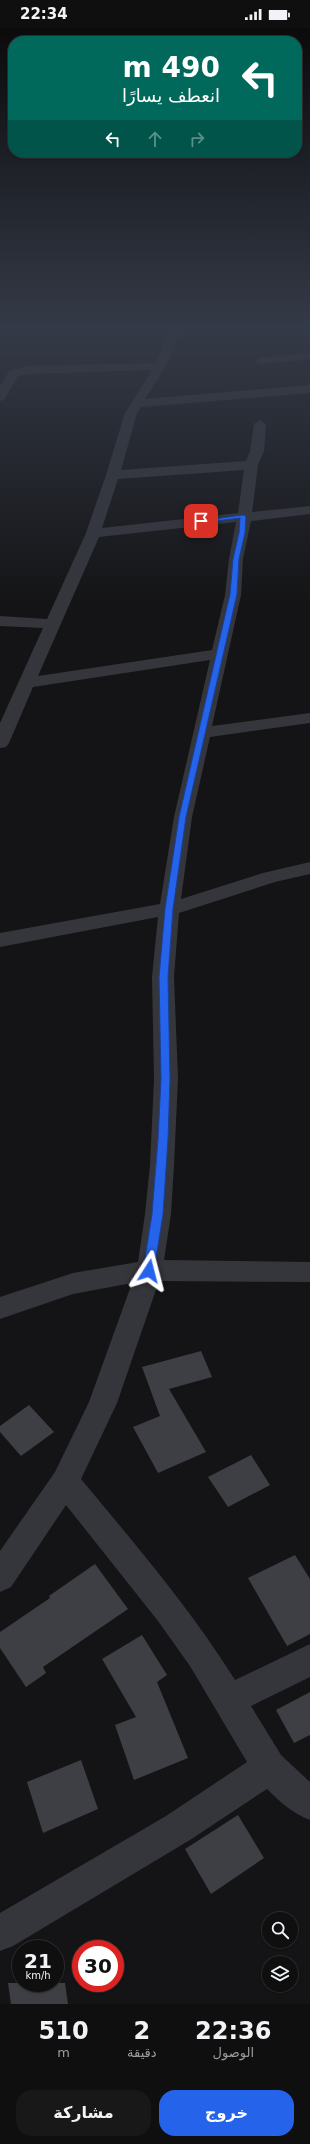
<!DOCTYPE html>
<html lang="ar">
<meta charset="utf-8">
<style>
body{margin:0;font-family:"DejaVu Sans","Noto Naskh Arabic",sans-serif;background:#181819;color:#f1f3f6;direction:rtl;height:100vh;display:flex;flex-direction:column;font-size:15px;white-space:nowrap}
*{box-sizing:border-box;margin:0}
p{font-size:13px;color:#9b9c9f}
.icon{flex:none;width:22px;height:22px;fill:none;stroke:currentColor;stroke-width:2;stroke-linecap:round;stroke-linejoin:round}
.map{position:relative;height:1976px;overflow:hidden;direction:ltr}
.drawer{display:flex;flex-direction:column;background:#0f0f10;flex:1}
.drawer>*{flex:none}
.banner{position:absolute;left:8px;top:8px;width:294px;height:122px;border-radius:16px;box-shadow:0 1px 3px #0004,0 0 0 1px #2f2f30;direction:rtl;background:#00695c;color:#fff;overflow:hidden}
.fabs{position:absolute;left:262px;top:1884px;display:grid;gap:8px}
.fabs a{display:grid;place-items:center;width:36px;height:36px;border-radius:50%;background:#0f0f10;box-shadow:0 1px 3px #0004,0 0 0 1px #2f2f30;font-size:20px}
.speed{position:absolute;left:12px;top:1912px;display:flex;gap:8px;font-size:20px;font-weight:700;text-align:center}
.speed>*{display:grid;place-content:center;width:52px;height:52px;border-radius:50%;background:#0f0f10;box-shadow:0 1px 3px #0004,0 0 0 1px #2f2f30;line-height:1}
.speed small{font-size:10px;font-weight:400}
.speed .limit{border:6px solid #d22;background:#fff;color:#111}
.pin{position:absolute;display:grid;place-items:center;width:34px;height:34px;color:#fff;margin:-17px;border-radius:8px;box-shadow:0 2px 6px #0006}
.me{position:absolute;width:44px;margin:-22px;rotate:9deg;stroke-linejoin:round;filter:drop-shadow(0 0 3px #0008)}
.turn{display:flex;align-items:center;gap:14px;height:84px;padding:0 16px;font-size:18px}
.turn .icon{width:52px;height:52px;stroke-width:2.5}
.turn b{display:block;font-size:28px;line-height:34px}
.lanes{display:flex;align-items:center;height:38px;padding:0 16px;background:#0003;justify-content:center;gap:20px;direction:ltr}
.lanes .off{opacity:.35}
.eta{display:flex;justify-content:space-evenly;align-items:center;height:68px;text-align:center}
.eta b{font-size:24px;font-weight:700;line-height:28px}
.cta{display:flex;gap:8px;margin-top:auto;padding:8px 16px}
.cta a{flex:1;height:46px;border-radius:16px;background:#2563eb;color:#fff;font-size:16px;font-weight:700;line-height:46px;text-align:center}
.cta a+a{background:#181819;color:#f1f3f6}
.status{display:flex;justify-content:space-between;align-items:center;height:28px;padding:0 20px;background:#0f0f10;direction:ltr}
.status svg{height:11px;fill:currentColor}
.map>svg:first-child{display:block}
.building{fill:#3e3f44}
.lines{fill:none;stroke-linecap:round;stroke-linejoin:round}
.minor{fill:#35363c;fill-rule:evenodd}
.route{fill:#2563eb;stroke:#184099}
</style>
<div class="status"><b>22:34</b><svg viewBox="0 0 49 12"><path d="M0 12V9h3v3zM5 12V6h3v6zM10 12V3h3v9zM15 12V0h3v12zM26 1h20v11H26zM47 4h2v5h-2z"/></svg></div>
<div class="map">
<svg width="310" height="1976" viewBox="0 0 310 1976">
<rect width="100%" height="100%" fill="#141416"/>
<g class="building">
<polygon points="201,1323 212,1349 169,1361 206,1424 158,1445 133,1399 160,1388 142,1339"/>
<polygon points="29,1377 54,1404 21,1428 0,1404 0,1398"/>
<polygon points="251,1427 270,1457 228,1479 208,1449"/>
<polygon points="295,1527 310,1551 310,1606 287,1618 248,1550"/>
<polygon points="95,1536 128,1581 43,1639 46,1645 26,1659 0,1620 0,1604 50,1570 49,1568"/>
<polygon points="142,1607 167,1647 157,1654 188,1730 134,1752 115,1697 136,1689 102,1631"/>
<polygon points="310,1664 310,1707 294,1715 276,1682"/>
<polygon points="81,1732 98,1781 43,1805 27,1754"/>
<polygon points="238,1787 264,1830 211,1866 185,1821"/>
<polygon points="8,1955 65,1955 68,1976 11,1976"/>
</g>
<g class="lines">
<g class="minor">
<path d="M170,300H181L166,338L145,371L310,357V365L141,379L137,385L121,442L246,433L250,423L254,396L260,392L266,396L264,423L258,437L252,484L310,478V486L251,493L243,531L241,567L212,698L310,685V695L210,709L192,789L181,871L263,845L310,834V846L275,854L179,885L174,949L178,1051L174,1137L171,1186L164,1232L310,1234V1254L159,1253L117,1375L81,1451C135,1516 190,1580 235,1652L310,1616V1649L251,1678L281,1727L310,1754V1792C292,1785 280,1774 267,1761L190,1812L13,1918L0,1923V1885L166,1788L247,1734L190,1638L158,1593L66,1477L11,1559L0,1564V1523L55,1444L89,1374L132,1255L73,1266L0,1291V1269L73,1245L138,1234L145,1186L150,1137L154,1051L152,949L158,889L0,919V905L160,876L174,789L210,632L33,659L9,715L6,719L0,720V695L43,600L0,598V588L47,591L86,505L106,447L125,385L152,342L28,346L18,348L4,372L0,373V358L9,343L27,338L156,335ZM244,442L238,485L102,500L118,451ZM236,494L229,531L225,567L212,622L38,648L99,509Z"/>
<polygon points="310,325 310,331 261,336 255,333 261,330"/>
</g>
</g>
<linearGradient id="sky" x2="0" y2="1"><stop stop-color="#0b0b0c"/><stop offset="0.52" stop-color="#343a47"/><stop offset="1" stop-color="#343a47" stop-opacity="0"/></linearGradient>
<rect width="310" height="577" fill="url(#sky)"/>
<polygon class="route" points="243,487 246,488 245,505 239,531 237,566 186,789 173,881 168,949 170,1051 168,1111 163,1186 154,1243 149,1247 143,1243 152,1186 158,1111 161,1051 159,949 165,881 179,789 230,566 233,531 239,505 240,490 201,495 198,493"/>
</svg>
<div class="fabs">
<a><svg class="icon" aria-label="search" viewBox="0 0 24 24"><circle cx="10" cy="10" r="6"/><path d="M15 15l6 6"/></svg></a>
<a><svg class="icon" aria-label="layers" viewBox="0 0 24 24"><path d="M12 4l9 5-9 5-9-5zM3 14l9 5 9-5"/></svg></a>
</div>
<div class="speed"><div>21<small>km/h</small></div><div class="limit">30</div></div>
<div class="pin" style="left:201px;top:493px;background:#d93025"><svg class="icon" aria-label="arrive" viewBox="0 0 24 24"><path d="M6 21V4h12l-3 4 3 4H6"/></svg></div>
<svg class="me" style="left:149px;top:1243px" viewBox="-20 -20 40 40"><path d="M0-17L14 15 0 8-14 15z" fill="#2563eb" stroke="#fff" stroke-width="4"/></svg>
<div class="banner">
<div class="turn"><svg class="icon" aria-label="left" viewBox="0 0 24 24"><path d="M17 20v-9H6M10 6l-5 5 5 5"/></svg><div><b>490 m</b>انعطف يسارًا</div></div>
<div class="lanes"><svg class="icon" aria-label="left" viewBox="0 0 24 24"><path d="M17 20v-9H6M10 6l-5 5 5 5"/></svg><svg class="icon off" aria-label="ahead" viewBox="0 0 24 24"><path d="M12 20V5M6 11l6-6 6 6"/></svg><svg class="icon off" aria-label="right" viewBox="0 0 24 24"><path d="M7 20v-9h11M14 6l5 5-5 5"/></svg></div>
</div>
</div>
<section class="drawer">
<div class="eta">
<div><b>22:36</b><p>الوصول</p></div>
<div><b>2</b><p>دقيقة</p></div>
<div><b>510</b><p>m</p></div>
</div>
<div class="cta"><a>خروج</a><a>مشاركة</a></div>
</section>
